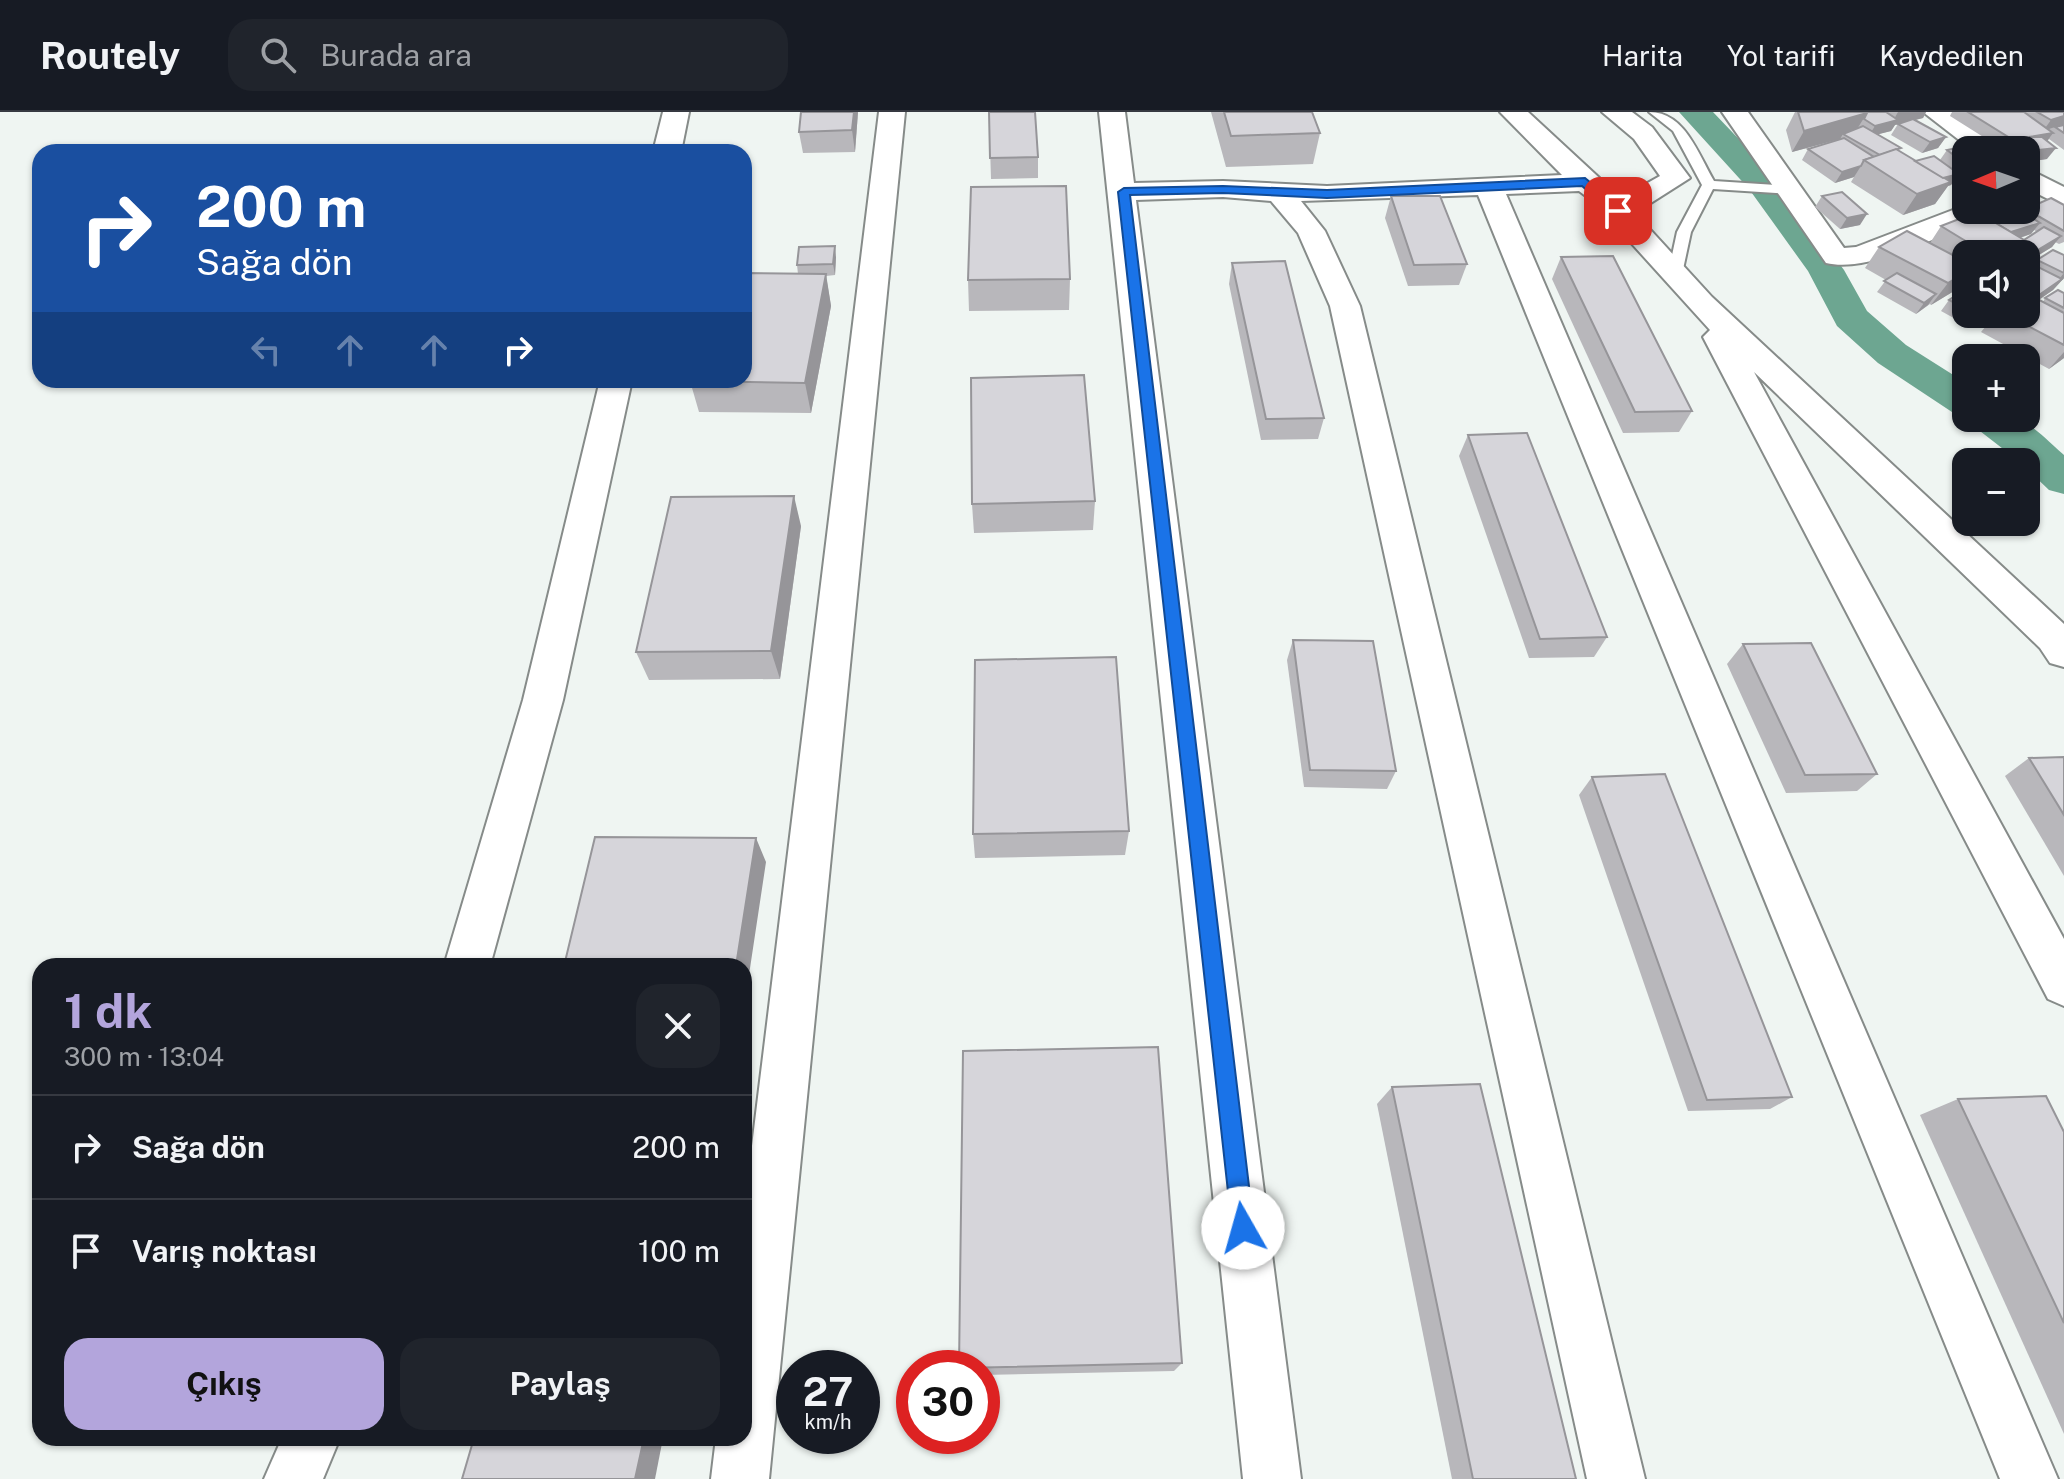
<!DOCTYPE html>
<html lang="tr">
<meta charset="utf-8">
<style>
body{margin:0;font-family:"Public Sans",sans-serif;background:#20242c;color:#f1f3f6;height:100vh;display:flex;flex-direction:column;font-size:30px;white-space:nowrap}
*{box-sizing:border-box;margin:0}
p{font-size:26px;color:#9ea1a6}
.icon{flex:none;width:44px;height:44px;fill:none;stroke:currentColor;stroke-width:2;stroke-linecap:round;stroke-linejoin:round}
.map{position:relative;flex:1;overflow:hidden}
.drawer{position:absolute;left:32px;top:846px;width:720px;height:488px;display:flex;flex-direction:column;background:#171b24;border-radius:24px;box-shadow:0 2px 6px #0004}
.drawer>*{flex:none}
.hud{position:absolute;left:32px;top:32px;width:720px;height:244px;border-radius:24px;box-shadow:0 2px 6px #0004;background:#1a4fa0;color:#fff;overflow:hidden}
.needle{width:52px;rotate:268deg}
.tools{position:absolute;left:1952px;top:24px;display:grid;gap:16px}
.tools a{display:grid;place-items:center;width:88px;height:88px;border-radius:16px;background:#171b24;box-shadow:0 2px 6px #0004;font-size:40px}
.speed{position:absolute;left:776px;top:1238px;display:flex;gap:16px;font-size:40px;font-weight:700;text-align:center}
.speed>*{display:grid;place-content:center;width:104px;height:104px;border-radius:50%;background:#171b24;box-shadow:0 2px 6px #0004;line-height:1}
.speed small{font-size:20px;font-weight:400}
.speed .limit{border:12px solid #d22;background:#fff;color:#111}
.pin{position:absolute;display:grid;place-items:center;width:68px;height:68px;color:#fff;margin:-34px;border-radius:16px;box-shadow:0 4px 12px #0006}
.me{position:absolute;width:88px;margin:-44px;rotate:353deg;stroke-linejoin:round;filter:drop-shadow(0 0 6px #0008)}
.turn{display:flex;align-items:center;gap:28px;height:168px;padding:0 32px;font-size:36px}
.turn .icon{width:104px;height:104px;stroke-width:2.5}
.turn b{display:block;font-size:56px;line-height:68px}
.lanes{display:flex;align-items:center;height:76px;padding:0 32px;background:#0003;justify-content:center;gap:40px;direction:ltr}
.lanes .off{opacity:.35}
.round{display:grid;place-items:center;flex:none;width:84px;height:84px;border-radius:24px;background:#20242c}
.head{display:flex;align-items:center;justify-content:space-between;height:136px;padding:0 32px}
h1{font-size:48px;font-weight:700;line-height:60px;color:#b3a5dc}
.action{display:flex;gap:16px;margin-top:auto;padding:16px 32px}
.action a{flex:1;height:92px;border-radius:24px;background:#b3a5dc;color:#111;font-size:32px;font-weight:700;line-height:92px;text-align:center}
.action a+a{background:#20242c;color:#f1f3f6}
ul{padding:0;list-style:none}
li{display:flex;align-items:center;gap:24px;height:104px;padding:0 32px;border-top:2px solid #363941}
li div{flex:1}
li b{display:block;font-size:30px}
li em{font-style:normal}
header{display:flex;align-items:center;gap:48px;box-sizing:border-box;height:112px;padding:0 40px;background:#171b24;border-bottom:2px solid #363941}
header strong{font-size:38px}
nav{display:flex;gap:44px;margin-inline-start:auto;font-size:28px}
.search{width:560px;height:72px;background:#20242c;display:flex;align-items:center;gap:20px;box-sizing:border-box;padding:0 28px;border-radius:24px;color:#9ea1a6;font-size:30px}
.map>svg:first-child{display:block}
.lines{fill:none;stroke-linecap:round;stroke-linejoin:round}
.canal{fill:#6da691;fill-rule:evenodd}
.service-casing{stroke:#868b89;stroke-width:4}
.minor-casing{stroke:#868b89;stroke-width:4}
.service{fill:#fff;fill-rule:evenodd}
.minor{fill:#fff;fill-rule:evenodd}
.wall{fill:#b8b7bb;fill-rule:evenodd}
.shaded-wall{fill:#969599}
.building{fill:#d6d5da;stroke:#969599;stroke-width:2}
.route{fill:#1a73e8;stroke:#114b97;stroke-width:2}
</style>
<header>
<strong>Routely</strong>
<div class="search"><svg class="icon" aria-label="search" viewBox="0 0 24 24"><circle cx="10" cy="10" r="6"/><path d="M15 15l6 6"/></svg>Burada ara</div>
<nav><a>Harita</a><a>Yol tarifi</a><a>Kaydedilen</a></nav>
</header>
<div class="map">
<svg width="2064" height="1367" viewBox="0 0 2064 1367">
<rect width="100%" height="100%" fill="#eff5f2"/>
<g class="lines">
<g class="canal">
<polygon points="1679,0 1713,0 1773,63 1844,158 1867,199 1906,233 1966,271 1966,303 1952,300 1878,251 1837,214 1808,159 1749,77"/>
<path d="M1970,306C2028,306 2022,305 2064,343V382L2049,378L2026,356V350H2020L1976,316Z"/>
</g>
<g class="service-casing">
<path id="service" d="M1649,0C1685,0 1698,42 1714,69L1790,74L1797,78L1790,82L1713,77L1691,120L1682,162L1675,166L1668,162L1677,120L1702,73L1673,19Z"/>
</g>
<g class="minor-casing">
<g id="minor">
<polygon points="663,0 689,0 681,40 653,40"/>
<polygon points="879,0 905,0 769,1367 711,1367 716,1326 744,1326 744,1099"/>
<polygon points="1099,0 1125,0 1134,71 1223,69 1327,74 1562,63 1500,0 1528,0 1621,86 1660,64 1634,27 1602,0 1632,0 1652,15 1690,66 1635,101 1712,185 2064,512 2064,555 2050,551 2040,536 1754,260 2064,827 2064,894 2048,887 1703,225 1710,218 1595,91 1579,79 1506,82 2058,1367 2000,1367 1478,83 1301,89 1325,119 1360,194 1645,1367 1587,1367 1330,194 1298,121 1271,89 1223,85 1136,88 1301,1367 1243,1367"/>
<path d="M1722,0H1748L1844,136L1856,135L1966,93V98H1993L1989,104C1946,120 1870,162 1826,151Z"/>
<polygon points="1923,0 1953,0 2004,38 1972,38"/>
<polygon points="2026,56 2064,75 2064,95 2026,76"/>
<polygon points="600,268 632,268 563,588 490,854 444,854 523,588"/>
<polygon points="282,1326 340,1326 323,1367 264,1367"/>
</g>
</g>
<use href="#service" class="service"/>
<use href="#minor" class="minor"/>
</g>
<g class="wall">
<polygon points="858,0 855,40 803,41 799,20"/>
<polygon points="989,0 1038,45 1038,66 991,67"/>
<polygon points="1211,0 1312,0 1320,21 1313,52 1226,55"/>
<polygon points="1795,0 1926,0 1923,6 1915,8 1946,25 1938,36 1922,41 1891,23 1898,12 1895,13 1891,19 1878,22 1899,39 1915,49 1940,48 1947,38 1966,38 1966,69 1958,63 1951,73 1948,74 1935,92 1903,103 1851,70 1854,65 1835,71 1802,48 1808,37 1840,27 1792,40 1786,18"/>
<polygon points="1952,0 2064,0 2064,38 2049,27 2047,29 2047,47 2026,50 2026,38 2004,38 1950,4"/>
<polygon points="1391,84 1467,152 1459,173 1408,174 1385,106"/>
<polygon points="1822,84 1860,113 1840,117 1815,95"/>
<path d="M2064,93V130L2059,132L2055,130L2052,135L2028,150L2033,152L2037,148L2064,143V166L2053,178L2039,188L2043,190L2045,186L2064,180V246L2049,257L1981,220L1996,202H2026V142H1966V166L1959,176L1931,193L1930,192L1916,202L1877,180L1886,168L1865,156L1879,135L1930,131L1941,114L1962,106L1960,105L1966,97L2020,98L2023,100L2024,98ZM2034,118L2037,120L2024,128L2020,126L2031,122Z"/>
<polygon points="836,145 835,163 826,164 831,194 811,301 699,300 690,269 798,162 797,153"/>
<polygon points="1561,145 1692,299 1679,320 1623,321 1552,167"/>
<polygon points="1232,151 1324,306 1318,327 1261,328 1229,172"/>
<polygon points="1070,167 1069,198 969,199 968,168"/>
<polygon points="1966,177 1966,202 1990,202 1970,215 1941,199 1949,188"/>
<polygon points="1468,323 1607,525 1594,545 1529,546 1459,344"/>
<polygon points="1095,389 1093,418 974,421 972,392"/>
<polygon points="801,414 780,567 649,568 636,540"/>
<polygon points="1293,528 1396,659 1387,677 1304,675 1287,548"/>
<polygon points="1743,532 1877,662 1857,679 1786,681 1727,552"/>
<polygon points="2064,645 2064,764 2005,664 2029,646"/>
<polygon points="1592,665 1792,985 1770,997 1688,999 1579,683"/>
<polygon points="1129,719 1125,743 975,746 973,722"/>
<polygon points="1392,975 1576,1367 1452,1367 1377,992"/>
<polygon points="1958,987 2064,1020 2064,1322 1920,1003"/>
<polygon points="1182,1251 1174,1259 982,1263 982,1256"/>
</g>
<g class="shaded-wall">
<polygon points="854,0 858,0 855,40 852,18"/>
<polygon points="1898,0 1926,0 1923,6 1895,13 1891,19 1868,25 1875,14 1893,9"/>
<polygon points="1867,1 1854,22 1843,22 1840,27 1792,40 1804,19"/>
<polygon points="2064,4 2064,13 2055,15 2043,19 2051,8"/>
<polygon points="2053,21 2045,32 2029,25"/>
<polygon points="1946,25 1938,36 1922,41 1930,30"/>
<polygon points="2056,36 2047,47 2026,50 2026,47 2031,39"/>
<polygon points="1861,54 1854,65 1835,71 1842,60"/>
<polygon points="1959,62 1951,73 1948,74 1935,92 1903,103 1917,82 1936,68"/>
<polygon points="1867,102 1860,113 1840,117 1847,106"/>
<polygon points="2040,111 2031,122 2000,132 2008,121"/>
<polygon points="2061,124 2052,135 2027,150 2036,139"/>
<polygon points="2031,132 2023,142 2007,142"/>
<polygon points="835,134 836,145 835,163 833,152"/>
<polygon points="1966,160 1966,166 1959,176 1931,193 1948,171"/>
<polygon points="2064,161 2064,166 2053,178 2030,194 2039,183 2055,172"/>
<polygon points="826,162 831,194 811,301 805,271"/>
<polygon points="1936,182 1928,193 1916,202 1924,191"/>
<polygon points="1982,202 1990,202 1970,215 1979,204"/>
<polygon points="2064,240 2064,246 2049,257"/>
<polygon points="794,384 801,414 780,567 771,539"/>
<polygon points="756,726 766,750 744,896 744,854 736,854"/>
<polygon points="644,1326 663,1326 655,1367 635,1367"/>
</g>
<g class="building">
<polygon points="801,0 854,0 852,18 799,20"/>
<polygon points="989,0 1035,0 1038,45 990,46"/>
<polygon points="1224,0 1312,0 1320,21 1231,24"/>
<polygon points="1798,0 1866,0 1867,1 1804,19"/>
<polygon points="1866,0 1886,0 1898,8 1875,14 1864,7 1867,1"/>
<polygon points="1968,0 2024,0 2053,21 2029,25 2042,25 2056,36 2031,39"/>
<polygon points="2037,0 2064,0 2064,4 2051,8"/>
<polygon points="1913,7 1946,25 1930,30 1898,12"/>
<polygon points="2064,13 2064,21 2055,15"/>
<polygon points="1863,14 1901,36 1880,43 1843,22"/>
<polygon points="1844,26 1874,45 1864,48 1861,54 1842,60 1808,37"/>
<polygon points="1982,31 1993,38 1966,38 1966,52 1947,38"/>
<polygon points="1896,37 1951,70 1917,82 1864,48"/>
<polygon points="1934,44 1959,62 1943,66 1915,49"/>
<polygon points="1066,74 1070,167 968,168 971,75"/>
<polygon points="1842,80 1867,102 1847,106 1822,84"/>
<polygon points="1391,84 1440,84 1467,152 1414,153"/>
<polygon points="2051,86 2064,93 2064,119 2026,97"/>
<polygon points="1974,98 2020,98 2040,111 2011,120"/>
<polygon points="1977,100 2031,132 2007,142 1987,142 1941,114"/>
<polygon points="2044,115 2061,124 2036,139 2028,135 2031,132 2024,128"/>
<polygon points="1907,119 1966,150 1966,160 1948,171 1879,135"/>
<polygon points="835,134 833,152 797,153 799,135"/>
<polygon points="2053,138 2064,143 2064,161 2037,148"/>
<polygon points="1613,144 1692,299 1635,300 1561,145"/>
<polygon points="1285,149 1324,306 1266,307 1232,151"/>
<polygon points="2026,149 2062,167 2039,183 2026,176"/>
<polygon points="744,161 826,162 805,271 690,269 744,268"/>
<polygon points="1897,161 1936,182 1924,191 1884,169"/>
<polygon points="1966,177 1966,197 1949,188"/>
<polygon points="2058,178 2064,181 2064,196 2045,186"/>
<polygon points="2026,181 2064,201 2064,233 2005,202 2026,202"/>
<polygon points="1084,263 1095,389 972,392 971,266"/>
<polygon points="1527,321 1607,525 1540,527 1468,323"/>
<polygon points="794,384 771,539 636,540 671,385"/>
<polygon points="1293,528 1373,529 1396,659 1310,658"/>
<polygon points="1811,531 1877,662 1805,663 1743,532"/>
<polygon points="1116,545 1129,719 973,722 975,548"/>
<polygon points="2064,645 2064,703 2029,646"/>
<polygon points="1665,662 1792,985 1707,988 1592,665"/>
<polygon points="595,725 756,726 736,854 564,854"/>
<polygon points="1158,935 1182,1251 959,1256 963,939"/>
<polygon points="1480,972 1576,1367 1473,1367 1392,975"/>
<polygon points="2046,984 2064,1020 2064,1211 1958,987"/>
<polygon points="474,1326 644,1326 635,1367 462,1367"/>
</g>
<polygon class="route" points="1585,66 1622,97 1622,102 1614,102 1582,74 1327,86 1223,81 1130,83 1254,1116 1251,1124 1243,1127 1235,1124 1232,1116 1118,80 1124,76 1223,74 1327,78"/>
</svg>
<div class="tools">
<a><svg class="needle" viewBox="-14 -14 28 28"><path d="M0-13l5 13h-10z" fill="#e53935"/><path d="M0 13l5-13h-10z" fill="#9ea1a6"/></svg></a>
<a><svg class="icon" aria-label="sound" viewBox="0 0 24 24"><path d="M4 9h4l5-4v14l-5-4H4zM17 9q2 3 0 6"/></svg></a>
<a>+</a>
<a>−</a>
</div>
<div class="speed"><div>27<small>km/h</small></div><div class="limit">30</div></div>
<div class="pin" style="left:1618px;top:99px;background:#d93025"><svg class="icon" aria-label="arrive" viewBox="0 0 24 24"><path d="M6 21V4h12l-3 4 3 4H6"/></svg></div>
<svg class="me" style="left:1243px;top:1116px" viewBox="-20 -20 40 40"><circle r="19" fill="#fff"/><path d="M0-13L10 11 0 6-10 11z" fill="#1a73e8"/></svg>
<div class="hud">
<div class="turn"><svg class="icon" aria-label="right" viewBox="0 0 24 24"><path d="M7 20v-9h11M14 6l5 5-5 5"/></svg><div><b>200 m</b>Sağa dön</div></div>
<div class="lanes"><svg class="icon off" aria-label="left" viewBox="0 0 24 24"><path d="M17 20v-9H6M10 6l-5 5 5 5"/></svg><svg class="icon off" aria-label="ahead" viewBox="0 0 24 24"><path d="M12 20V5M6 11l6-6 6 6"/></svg><svg class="icon off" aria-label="ahead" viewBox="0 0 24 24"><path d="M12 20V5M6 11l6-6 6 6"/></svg><svg class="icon" aria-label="right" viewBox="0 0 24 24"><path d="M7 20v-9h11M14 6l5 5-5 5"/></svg></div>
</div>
<section class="drawer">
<div class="head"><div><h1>1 dk</h1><p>300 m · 13:04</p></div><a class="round"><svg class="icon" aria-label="close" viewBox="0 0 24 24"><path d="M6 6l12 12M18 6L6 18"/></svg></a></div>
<ul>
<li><svg class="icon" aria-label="right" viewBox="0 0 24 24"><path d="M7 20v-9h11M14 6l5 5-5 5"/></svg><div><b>Sağa dön</b></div><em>200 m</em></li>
<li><svg class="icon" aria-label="arrive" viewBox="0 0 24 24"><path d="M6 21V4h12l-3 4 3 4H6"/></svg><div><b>Varış noktası</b></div><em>100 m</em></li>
</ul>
<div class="action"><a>Çıkış</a><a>Paylaş</a></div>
</section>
</div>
